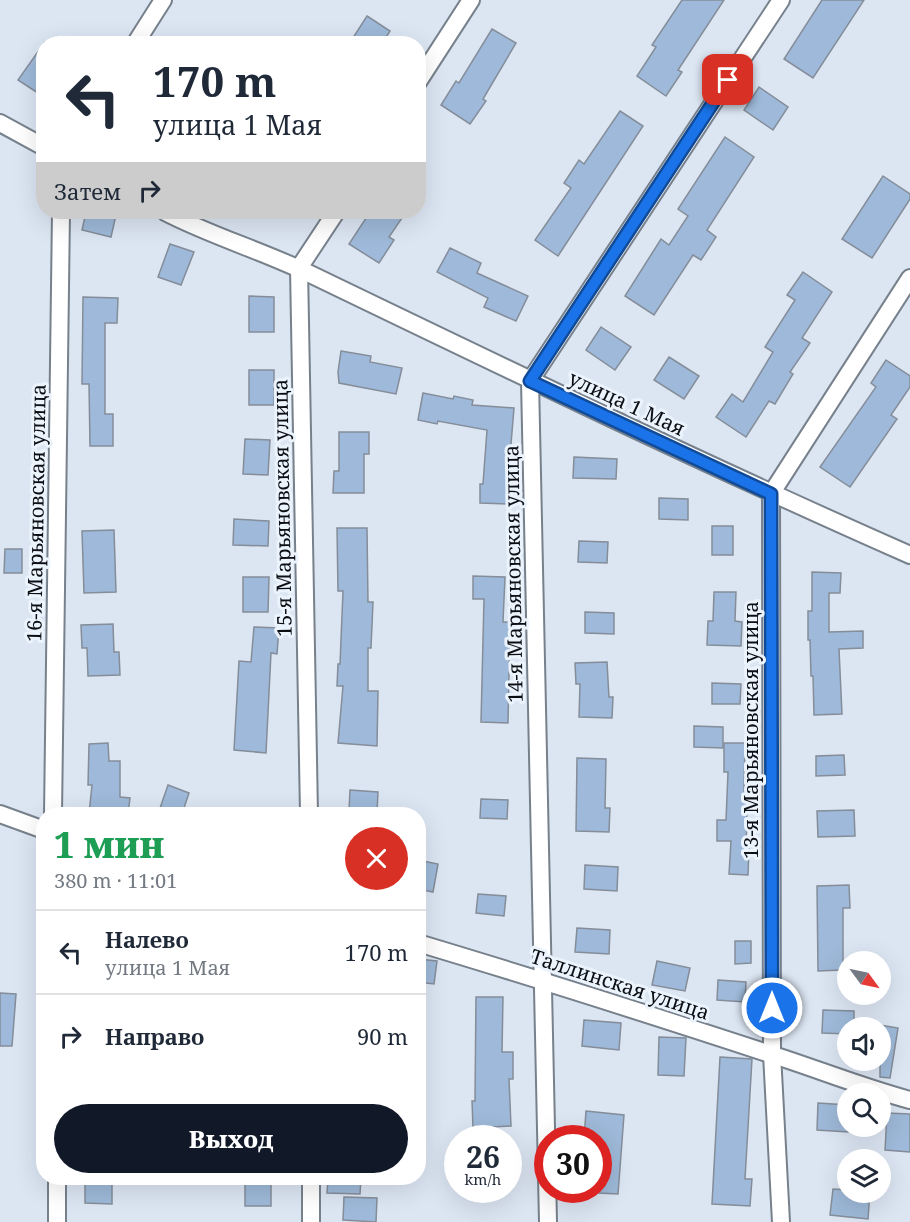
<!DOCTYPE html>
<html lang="ru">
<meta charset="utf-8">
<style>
body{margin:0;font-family:"Noto Serif",serif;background:#f2f2f3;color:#1f2937;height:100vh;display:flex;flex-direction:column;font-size:22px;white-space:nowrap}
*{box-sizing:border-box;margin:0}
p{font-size:20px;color:#747a83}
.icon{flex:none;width:33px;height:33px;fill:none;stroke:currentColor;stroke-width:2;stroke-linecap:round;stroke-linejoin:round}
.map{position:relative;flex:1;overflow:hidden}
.panel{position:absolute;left:36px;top:807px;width:390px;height:378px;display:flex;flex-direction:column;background:#fff;border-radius:24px;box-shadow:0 6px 24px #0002}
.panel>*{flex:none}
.top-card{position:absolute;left:36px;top:36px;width:390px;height:183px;border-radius:24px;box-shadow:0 6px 24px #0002;background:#fff;color:#1f2937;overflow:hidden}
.needle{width:39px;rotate:123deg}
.tools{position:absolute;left:837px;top:951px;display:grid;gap:12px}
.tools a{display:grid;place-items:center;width:54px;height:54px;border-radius:50%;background:#fff;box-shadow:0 6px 24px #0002;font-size:30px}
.speed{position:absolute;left:444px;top:1125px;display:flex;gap:12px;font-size:30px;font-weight:700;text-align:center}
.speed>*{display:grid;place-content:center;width:78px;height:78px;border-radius:50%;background:#fff;box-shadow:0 6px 24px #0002;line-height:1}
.speed small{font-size:15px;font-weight:400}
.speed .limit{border:9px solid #d22;background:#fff;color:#111}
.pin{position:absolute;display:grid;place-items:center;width:51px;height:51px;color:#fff;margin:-26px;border-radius:12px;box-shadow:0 3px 9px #0006}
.me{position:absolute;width:66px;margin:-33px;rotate:0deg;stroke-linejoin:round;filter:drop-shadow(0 0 4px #0008)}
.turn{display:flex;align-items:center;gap:21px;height:126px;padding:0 18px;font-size:27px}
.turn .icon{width:78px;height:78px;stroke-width:2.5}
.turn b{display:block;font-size:42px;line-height:51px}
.then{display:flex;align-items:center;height:57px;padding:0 18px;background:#0003;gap:12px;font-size:22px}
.round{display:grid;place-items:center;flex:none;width:63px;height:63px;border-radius:32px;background:#f2f2f3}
.headline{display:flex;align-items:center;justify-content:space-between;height:102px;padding:0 18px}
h1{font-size:36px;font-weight:800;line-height:45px;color:#1e9e55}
.cta{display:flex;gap:12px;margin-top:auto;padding:12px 18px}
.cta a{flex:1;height:69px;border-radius:36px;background:#111827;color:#fff;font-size:24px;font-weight:800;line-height:69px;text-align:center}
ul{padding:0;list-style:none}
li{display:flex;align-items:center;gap:18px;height:84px;padding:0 18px;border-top:2px solid #e0e1e3}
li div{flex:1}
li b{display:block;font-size:22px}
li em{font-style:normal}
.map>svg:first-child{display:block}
.building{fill:#9eb9d9;stroke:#848d99;stroke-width:1.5}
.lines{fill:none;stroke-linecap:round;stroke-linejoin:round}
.minor-casing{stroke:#77818c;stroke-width:20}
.minor{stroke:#fff;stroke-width:16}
.route-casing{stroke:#114b97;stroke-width:15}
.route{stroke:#1a73e8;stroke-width:10}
.labels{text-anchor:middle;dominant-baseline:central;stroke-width:6;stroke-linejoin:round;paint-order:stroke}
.street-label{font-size:20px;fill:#0b0e13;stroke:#ebf3fd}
</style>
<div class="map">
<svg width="910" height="1222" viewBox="0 0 910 1222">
<rect width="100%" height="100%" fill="#dce6f3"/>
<g class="building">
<polygon points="682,0 724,0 678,70 682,72 666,96 637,76 656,47 652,45"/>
<polygon points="822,0 864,0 813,78 784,59"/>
<polygon points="367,16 390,31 382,44 349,44"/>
<polygon points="492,29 516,43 483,99 486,101 470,124 441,105 456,81 459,83"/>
<polygon points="44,43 44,97 18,80"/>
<polygon points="759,87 788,107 773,130 744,110"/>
<polygon points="620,111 643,126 558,256 535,240 571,188 564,183 579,160 584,164"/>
<polygon points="725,137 754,157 707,230 716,237 701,260 693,255 654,315 625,296 661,239 669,245 688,216 678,209"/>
<polygon points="883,176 910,194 910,199 872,258 842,239"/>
<polygon points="86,212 100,212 116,215 111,237 82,230"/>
<polygon points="370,212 406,212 389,237 394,240 379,263 349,244"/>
<polygon points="170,244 194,252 181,285 158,277"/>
<polygon points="450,248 481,263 477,273 528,296 516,321 484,307 488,298 437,272"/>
<polygon points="803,272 832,292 802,338 810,343 790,372 793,374 775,404 769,401 746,437 716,417 732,394 743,402 773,352 765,347 795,300 787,295"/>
<polygon points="249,296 274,297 274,332 249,332"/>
<polygon points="83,297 118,298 117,323 105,323 105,414 113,414 113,446 90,446 89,384 82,384"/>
<polygon points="601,327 631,347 615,370 586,350"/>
<polygon points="341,351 371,356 370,362 402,368 396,394 339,383 338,372"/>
<polygon points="669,357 699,376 684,399 654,380"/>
<polygon points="886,360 910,376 910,387 891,415 897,419 850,487 820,467 876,387 871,383"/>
<rect x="249" y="370" width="25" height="35"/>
<polygon points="423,393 453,399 454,396 473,400 472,405 514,408 510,456 508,456 507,504 480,503 480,484 483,484 487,430 438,421 437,424 418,420"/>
<polygon points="339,432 369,432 369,454 364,454 364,493 333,493 334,471 339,471"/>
<polygon points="245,439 270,440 268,475 243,474"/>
<polygon points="574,457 617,459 616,479 573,478"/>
<polygon points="659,498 688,499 688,520 659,519"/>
<polygon points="234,519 269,521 268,546 233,545"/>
<rect x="712" y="526" width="21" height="29"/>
<polygon points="337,528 367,528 368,602 373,602 371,648 368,648 368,691 378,691 377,746 338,743 343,686 337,686 338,664 340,664 343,591 338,591"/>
<polygon points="114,530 116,592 84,593 82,531"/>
<polygon points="579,541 608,542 607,563 578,562"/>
<polygon points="5,549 22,549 22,573 4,573"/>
<polygon points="812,572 841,573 840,593 829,593 829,632 863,631 863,648 839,649 842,714 814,715 813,676 811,676 810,640 808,640 808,611 812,611"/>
<polygon points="473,576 505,577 503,622 510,622 508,723 481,722 484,599 473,599"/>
<polygon points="243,577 269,577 268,612 243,612"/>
<polygon points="714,592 736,592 735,621 742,622 741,646 707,645 708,621 713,621"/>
<polygon points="585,612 614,613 614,634 585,633"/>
<polygon points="113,624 114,652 119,652 120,675 88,676 87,648 82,648 81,625"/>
<polygon points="254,627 279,628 277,654 271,653 266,753 234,750 239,661 251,662"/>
<polygon points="607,662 609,697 613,697 612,718 579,717 580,684 576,684 575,663"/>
<polygon points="712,683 741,684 740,704 712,704"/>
<polygon points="694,726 723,727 723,748 694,747"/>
<polygon points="108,743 109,761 120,761 120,797 130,798 128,814 89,814 92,785 88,785 89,744"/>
<polygon points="724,743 745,743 744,791 753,791 752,810 747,810 746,849 749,849 748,875 729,874 731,841 717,841 717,820 726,820 728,772 724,772"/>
<polygon points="844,755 845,775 816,776 816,756"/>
<polygon points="577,758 606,759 605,808 610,808 609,832 576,831"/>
<polygon points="168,785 189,793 182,814 158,814"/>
<polygon points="350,790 378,792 377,812 349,810"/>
<polygon points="481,799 508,800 507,819 480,818"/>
<polygon points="854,810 855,836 818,837 817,811"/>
<polygon points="418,860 438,864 433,892 418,889"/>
<polygon points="585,865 618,867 617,891 584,889"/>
<polygon points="849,885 850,908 843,908 843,970 818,971 817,886"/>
<polygon points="478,894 506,896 504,916 476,913"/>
<polygon points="577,928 610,930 609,954 575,952"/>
<polygon points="735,941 751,941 751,963 735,964"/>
<polygon points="418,959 437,961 434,984 418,982"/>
<polygon points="657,961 690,968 685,991 652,985"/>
<polygon points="718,980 746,982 745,1002 717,1000"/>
<polygon points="0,993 16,994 12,1046 0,1046"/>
<polygon points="476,997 503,997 502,1052 513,1052 513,1079 509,1079 511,1126 473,1128 472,1101 475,1101"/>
<polygon points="823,1010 854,1011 854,1028 848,1028 848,1034 822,1033"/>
<polygon points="584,1020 621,1023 619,1050 582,1046"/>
<polygon points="880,1025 898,1028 890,1078 880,1077"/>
<polygon points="659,1037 686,1038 684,1076 658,1075"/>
<polygon points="720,1057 752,1059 745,1179 752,1179 750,1206 712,1204"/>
<polygon points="818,1103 848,1105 848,1132 817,1130"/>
<polygon points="586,1111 624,1115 618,1194 598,1193 598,1138 584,1138"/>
<polygon points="887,1113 910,1114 910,1152 885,1150"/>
<polygon points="85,1178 108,1178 108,1184 112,1184 112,1204 85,1203"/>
<rect x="245" y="1178" width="26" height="28"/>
<polygon points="328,1178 361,1178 360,1194 327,1193"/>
<polygon points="833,1189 848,1190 848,1192 870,1192 868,1219 830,1215"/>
<polygon points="344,1197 377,1198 376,1222 343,1220"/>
</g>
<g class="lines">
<g class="minor-casing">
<g id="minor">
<polyline points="135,44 163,0"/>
<polyline points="418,82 471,0"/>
<polyline points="0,123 44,147"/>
<path d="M165,212C211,236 263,251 310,274C509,370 708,466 910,555"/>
<polyline points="0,814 44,830"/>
<polyline points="53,814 61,212"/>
<polyline points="309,814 299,268 336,212"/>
<path d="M418,943C535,978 651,1015 767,1053C815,1068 861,1087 910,1100"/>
<polyline points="57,1178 57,1222"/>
<polyline points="311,1178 311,1222"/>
<polyline points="548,1222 530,381 781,0"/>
<polyline points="781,1222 772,1054 771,494 910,278"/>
</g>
</g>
<use href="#minor" class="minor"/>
</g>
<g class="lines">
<g class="route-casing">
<polyline id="route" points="728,80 530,381 771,494 772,1008"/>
</g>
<use href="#route" class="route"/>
</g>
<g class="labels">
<g class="street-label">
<text transform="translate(627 403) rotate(25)">улица 1 Мая</text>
<text transform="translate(282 508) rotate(-91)">15-я Марьяновская улица</text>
<text transform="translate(36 513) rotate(-89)">16-я Марьяновская улица</text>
<text transform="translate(513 574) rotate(-91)">14-я Марьяновская улица</text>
<text transform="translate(750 730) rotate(-90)">13-я Марьяновская улица</text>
<text transform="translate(620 984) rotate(18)">Таллинская улица</text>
</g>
</g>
</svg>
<div class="tools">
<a><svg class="needle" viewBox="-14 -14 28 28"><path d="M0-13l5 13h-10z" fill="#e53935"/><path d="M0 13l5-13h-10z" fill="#747a83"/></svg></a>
<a><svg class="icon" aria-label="sound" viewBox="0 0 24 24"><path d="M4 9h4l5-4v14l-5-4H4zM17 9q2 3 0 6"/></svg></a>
<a><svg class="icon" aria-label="search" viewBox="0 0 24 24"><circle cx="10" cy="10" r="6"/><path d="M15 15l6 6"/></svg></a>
<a><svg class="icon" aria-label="layers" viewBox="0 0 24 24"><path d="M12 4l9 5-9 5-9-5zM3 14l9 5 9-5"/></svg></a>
</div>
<div class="speed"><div>26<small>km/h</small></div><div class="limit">30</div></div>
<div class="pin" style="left:728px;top:80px;background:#d93025"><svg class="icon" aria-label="arrive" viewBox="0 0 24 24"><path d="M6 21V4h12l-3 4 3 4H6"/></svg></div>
<svg class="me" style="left:772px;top:1008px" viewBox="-20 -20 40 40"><circle r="17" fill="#1a73e8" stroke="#fff" stroke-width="3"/><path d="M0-11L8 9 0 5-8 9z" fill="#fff"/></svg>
<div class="top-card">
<div class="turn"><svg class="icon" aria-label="left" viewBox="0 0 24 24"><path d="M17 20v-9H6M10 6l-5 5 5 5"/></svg><div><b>170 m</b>улица 1 Мая</div></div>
<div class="then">Затем<svg class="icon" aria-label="right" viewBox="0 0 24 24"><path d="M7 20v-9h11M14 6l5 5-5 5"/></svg></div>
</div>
<section class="panel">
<div class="headline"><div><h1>1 мин</h1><p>380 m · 11:01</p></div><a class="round" style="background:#d93025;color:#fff"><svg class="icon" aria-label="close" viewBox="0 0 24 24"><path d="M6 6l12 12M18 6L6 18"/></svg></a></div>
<ul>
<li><svg class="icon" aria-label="left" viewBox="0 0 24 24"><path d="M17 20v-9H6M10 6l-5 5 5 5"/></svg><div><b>Налево</b><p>улица 1 Мая</p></div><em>170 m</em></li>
<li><svg class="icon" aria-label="right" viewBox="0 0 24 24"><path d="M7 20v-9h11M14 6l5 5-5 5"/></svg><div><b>Направо</b></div><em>90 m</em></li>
</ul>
<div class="cta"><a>Выход</a></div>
</section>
</div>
